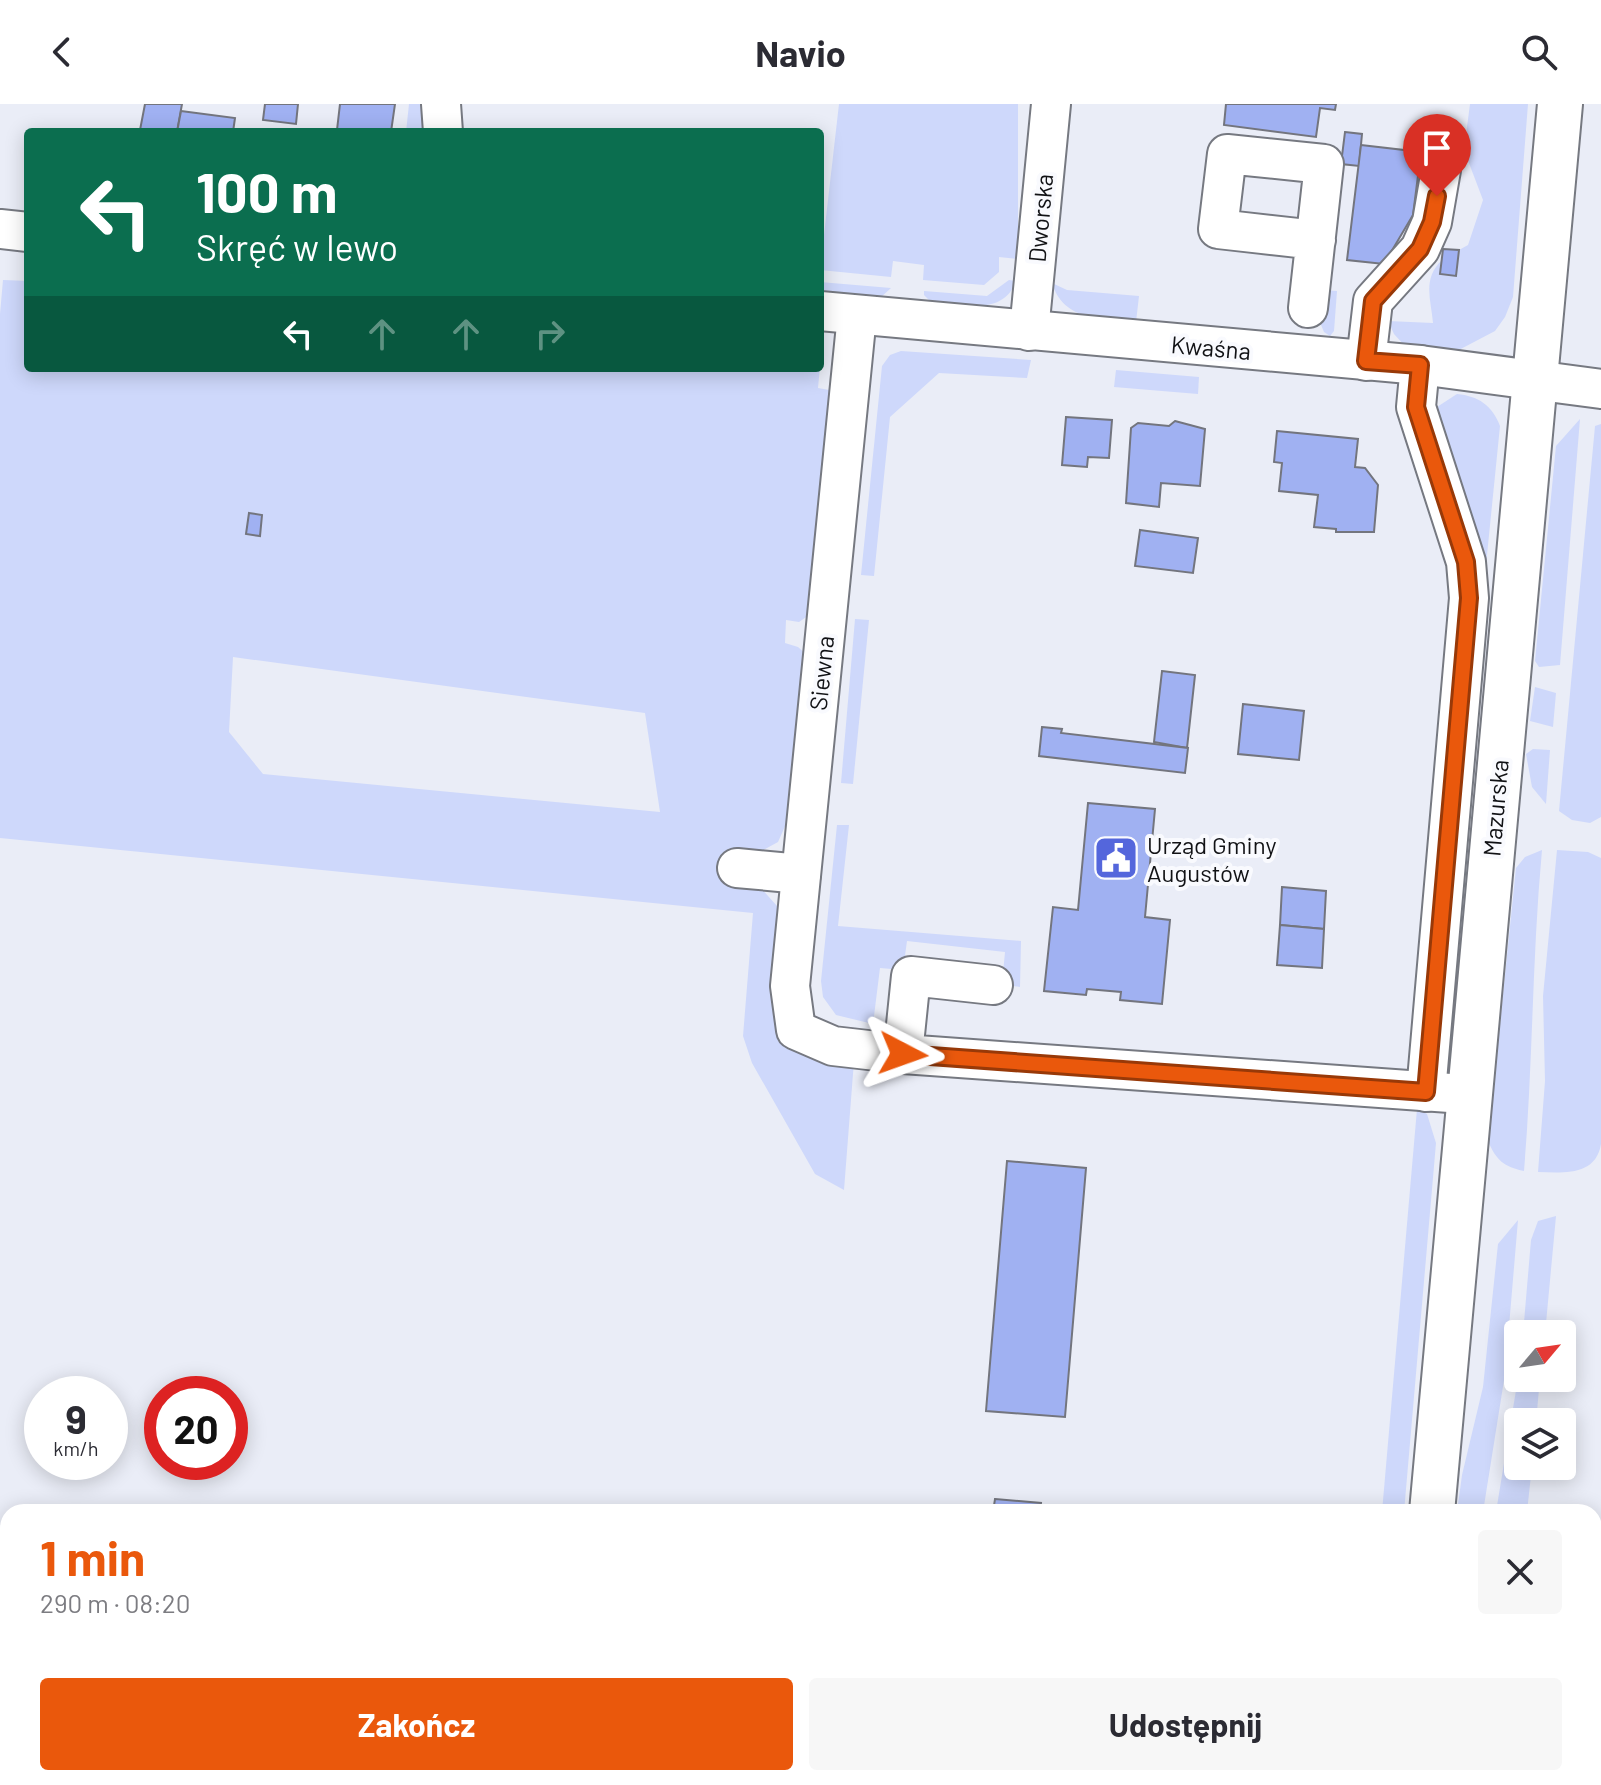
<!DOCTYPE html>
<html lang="pl">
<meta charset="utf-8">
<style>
body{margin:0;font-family:Barlow,sans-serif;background:#f7f7f7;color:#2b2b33;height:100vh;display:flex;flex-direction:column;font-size:30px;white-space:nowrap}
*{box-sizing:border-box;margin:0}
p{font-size:26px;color:#7c7c81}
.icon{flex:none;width:44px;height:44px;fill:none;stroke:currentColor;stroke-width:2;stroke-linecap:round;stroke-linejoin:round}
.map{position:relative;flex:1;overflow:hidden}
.sheet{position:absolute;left:0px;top:1400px;width:1602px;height:282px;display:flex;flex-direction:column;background:#fff;border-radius:24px 24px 0 0;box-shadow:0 4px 20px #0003}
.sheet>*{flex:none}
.top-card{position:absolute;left:24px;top:24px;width:800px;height:244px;border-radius:8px;box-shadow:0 4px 20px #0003;background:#0b6e4f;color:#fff;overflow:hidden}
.needle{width:52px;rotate:61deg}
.buttons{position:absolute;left:1504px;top:1216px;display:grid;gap:16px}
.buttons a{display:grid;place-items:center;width:72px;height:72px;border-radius:8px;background:#fff;box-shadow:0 4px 20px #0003;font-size:40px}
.speed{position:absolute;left:24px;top:1272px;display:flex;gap:16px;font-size:40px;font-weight:700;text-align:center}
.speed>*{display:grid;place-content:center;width:104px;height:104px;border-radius:50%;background:#fff;box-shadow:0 4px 20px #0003;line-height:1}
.speed small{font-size:20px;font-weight:400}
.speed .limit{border:12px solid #d22;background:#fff;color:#111}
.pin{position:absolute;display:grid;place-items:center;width:68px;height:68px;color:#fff;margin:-82px -34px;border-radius:50% 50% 50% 0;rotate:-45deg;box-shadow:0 0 8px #0007}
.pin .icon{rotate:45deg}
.me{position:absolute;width:88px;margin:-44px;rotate:94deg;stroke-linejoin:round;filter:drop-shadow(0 0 6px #0008)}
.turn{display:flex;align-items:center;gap:28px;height:168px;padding:0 40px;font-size:36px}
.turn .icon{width:104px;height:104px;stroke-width:2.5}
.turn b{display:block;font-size:56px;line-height:68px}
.lanes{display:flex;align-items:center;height:76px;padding:0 40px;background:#0003;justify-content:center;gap:40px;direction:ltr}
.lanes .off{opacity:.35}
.round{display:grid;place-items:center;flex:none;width:84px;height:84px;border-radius:8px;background:#f7f7f7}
.headline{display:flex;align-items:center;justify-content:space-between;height:136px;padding:0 40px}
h1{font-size:48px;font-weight:700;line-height:60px;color:#ea580c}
.action{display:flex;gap:16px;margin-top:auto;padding:16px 40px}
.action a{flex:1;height:92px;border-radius:8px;background:#ea580c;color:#fff;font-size:32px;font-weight:700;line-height:92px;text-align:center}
.action a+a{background:#f7f7f7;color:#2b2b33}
header{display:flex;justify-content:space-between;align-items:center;height:104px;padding:0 40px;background:#fff;font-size:36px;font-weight:700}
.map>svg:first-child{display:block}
.green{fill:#ced8fb;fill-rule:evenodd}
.building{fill:#a0b1f2;stroke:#73757e;stroke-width:2}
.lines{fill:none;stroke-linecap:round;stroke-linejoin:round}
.minor-casing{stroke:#767981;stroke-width:42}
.major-casing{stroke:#767981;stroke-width:48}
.minor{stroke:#fff;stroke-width:38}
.major{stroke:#fff;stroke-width:44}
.route-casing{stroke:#983908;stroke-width:20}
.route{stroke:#ea580c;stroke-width:14}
.labels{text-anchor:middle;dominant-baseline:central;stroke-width:8;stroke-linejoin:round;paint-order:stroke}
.street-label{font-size:24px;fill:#111215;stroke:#f9fafe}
.poi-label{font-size:24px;fill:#111215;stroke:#f9fafe;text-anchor:start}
</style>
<header><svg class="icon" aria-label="back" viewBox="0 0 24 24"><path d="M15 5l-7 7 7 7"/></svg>Navio<svg class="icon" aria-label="search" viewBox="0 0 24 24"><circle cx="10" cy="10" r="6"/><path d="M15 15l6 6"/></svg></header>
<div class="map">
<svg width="1601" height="1681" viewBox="0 0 1601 1681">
<rect width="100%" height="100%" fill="#eaedf7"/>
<g class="green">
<polygon points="409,0 424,0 427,28 406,28"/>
<polygon points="839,0 1018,0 1018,155 999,153 999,168 984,181 923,176 924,161 893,157 891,173 820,166"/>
<path d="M1470,0H1528L1513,193L1505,213L1495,227L1455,248L1405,242L1394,230L1388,217L1433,219C1431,195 1422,175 1442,156L1441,170L1456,171L1459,146L1468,141L1483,96L1464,46Z"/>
<path d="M3,176L28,177V264H820V251L821,252L818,284L835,287L812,509L799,518L786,516L785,539L798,543L807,551L790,711L778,738L756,750L759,782L777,802L781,821L773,889L854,957L844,1086L815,1070L752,959L743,932L753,809L0,734V210ZM233,553L645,609L660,708L263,670L229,628Z"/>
<path d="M1009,176L1016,177C1003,214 958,200 929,196L924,191V187L987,192Z"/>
<polygon points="820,178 891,184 880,194 820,186"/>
<path d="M1052,179L1067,186L1139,192L1136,218C1102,214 1064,218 1052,179Z"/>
<polygon points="1322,186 1337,187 1334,227 1330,232 1324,228 1319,216"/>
<polygon points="901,247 1031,256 1027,274 939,269 890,313 874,472 861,471 882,262 890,251"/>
<polygon points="1116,266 1199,273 1198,290 1114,283"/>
<path d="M1457,290C1478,292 1492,301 1500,322L1486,461L1483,462L1435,311L1437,303Z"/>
<polygon points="1580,315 1560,561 1539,563 1535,557 1556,342"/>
<polygon points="1601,320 1601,713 1590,719 1572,716 1559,707 1595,322"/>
<polygon points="855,515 869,516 853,680 841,679"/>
<polygon points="1535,583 1556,589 1553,623 1530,617"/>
<polygon points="1533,645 1550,646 1546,700 1532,683 1526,650"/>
<polygon points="837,721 849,721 838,822 1021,837 1020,883 1002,880 1005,848 907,837 903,866 880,864 873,920 836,911 823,893 821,877"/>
<path d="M1542,746C1532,853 1533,960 1524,1067C1504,1063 1496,1056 1488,1037L1516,764L1525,753Z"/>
<path d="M1557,746L1588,748L1601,754V1040C1596,1072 1563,1069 1538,1068L1545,977L1543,892Z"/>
<polygon points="1417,1005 1427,1010 1436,1039 1404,1408 1382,1408"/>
<polygon points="1556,1112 1545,1230 1523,1230 1531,1136 1538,1117"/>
<polygon points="1518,1116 1505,1270 1483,1408 1457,1408 1462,1371 1483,1283 1498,1140"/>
<polygon points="1518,1274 1540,1274 1536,1318 1518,1318 1518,1362 1532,1362 1527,1408 1496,1408"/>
</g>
<g class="building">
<polygon points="145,0 182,0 177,28 140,26"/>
<polygon points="265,0 298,0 296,20 263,16"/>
<polygon points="340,0 395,0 391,28 337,26"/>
<polygon points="1226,0 1336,0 1335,6 1320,4 1316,33 1224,21"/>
<polygon points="181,7 235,14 233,28 177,28"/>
<polygon points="1345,28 1362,30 1359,62 1341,60"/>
<polygon points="1361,41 1421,48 1413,111 1384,160 1347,156"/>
<polygon points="1443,145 1459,146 1456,172 1440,170"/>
<polygon points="1066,313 1112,316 1109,354 1088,353 1087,363 1062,361"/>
<polygon points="1175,317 1205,325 1200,382 1161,379 1159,403 1126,399 1131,324 1138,319 1169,322"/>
<polygon points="1277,327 1358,335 1355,363 1365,364 1378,381 1374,428 1336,428 1336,425 1314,423 1318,391 1279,387 1282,359 1274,358"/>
<polygon points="249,409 262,411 260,432 246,430"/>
<polygon points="1140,426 1198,434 1193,469 1135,462"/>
<polygon points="1162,567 1195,571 1187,644 1154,638"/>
<polygon points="1243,600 1304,607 1299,656 1238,650"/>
<polygon points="1042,623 1062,625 1061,629 1188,644 1185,669 1039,652"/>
<polygon points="1088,699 1155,705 1145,813 1170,816 1162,900 1120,896 1121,888 1087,885 1086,891 1044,887 1053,803 1078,806"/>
<polygon points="1282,783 1326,787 1324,825 1280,821"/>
<polygon points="1280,821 1324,825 1322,864 1277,861"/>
<polygon points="1007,1057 1086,1064 1065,1313 986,1307"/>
<polygon points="995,1395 1041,1399 1040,1408 993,1408"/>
<polygon points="1599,1609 1601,1681 1592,1681 1594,1674"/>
<polygon points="815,1674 882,1674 881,1681 814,1681"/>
</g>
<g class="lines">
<g class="minor-casing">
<g id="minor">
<polyline points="441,0 443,28"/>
<polyline points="0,125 28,128"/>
<polyline points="1308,204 1324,60 1227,50 1218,125 1316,136"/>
<polyline points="820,207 1420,261 1601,285"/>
<polyline points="857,211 790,882 796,926 833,942 903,950"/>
<polyline points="1029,227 1051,0"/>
<polyline points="1366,257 1373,197 1420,145 1432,118 1441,66"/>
<polyline points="1420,261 1416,303 1466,458 1469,494 1426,988"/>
<polyline points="737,764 801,770"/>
<polyline points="993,881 911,872 903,950 1450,989"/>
</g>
</g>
<g class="major-casing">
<g id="major">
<polyline points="1432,1408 1560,0"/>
<polyline points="1407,1681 1407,1674"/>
</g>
</g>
<use href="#minor" class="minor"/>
<use href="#major" class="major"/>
</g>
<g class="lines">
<g class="route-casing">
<polyline id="route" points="903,950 1426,988 1469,494 1466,458 1416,303 1420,261 1366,257 1373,197 1420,145 1432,118 1437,92"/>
</g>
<use href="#route" class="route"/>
</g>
<defs>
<g id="civic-square" transform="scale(2.3)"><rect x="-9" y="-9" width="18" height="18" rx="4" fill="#5466dc" stroke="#f9fafe"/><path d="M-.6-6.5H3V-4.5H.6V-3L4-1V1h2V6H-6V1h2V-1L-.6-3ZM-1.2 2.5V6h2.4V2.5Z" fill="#fff"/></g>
</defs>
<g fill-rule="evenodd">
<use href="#civic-square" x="1116" y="754"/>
</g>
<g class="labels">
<g class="street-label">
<text transform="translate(1040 114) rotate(-85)">Dworska</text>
<text transform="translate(1211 243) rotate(5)">Kwaśna</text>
<text transform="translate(821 569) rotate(-84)">Siewna</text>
<text transform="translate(1495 704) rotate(-85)">Mazurska</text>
</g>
<g class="poi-label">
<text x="1147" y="740">Urząd Gminy<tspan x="1147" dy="28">Augustów</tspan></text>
</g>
</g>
</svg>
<div class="buttons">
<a><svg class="needle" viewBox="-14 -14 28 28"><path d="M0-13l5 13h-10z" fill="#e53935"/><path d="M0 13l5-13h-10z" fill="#7c7c81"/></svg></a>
<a><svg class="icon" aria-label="layers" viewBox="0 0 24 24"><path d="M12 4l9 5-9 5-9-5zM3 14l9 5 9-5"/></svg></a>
</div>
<div class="speed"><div>9<small>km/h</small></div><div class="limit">20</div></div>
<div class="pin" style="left:1437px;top:92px;background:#d93025"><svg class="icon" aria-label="arrive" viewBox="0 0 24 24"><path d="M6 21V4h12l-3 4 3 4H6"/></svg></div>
<svg class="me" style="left:903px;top:950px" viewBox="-20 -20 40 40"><path d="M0-17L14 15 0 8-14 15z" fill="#ea580c" stroke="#fff" stroke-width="4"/></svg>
<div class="top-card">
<div class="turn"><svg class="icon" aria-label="left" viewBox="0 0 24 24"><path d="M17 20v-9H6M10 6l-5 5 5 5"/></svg><div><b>100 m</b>Skręć w lewo</div></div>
<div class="lanes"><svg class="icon" aria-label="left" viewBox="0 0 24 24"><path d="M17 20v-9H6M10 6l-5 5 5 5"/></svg><svg class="icon off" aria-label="ahead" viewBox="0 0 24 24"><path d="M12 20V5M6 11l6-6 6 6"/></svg><svg class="icon off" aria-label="ahead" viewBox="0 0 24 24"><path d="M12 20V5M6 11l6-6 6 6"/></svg><svg class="icon off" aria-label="right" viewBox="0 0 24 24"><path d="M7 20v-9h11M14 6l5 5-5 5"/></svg></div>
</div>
<section class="sheet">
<div class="headline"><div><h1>1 min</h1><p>290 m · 08:20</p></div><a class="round"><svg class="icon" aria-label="close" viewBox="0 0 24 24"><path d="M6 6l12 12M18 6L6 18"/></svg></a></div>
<div class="action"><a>Zakończ</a><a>Udostępnij</a></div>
</section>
</div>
